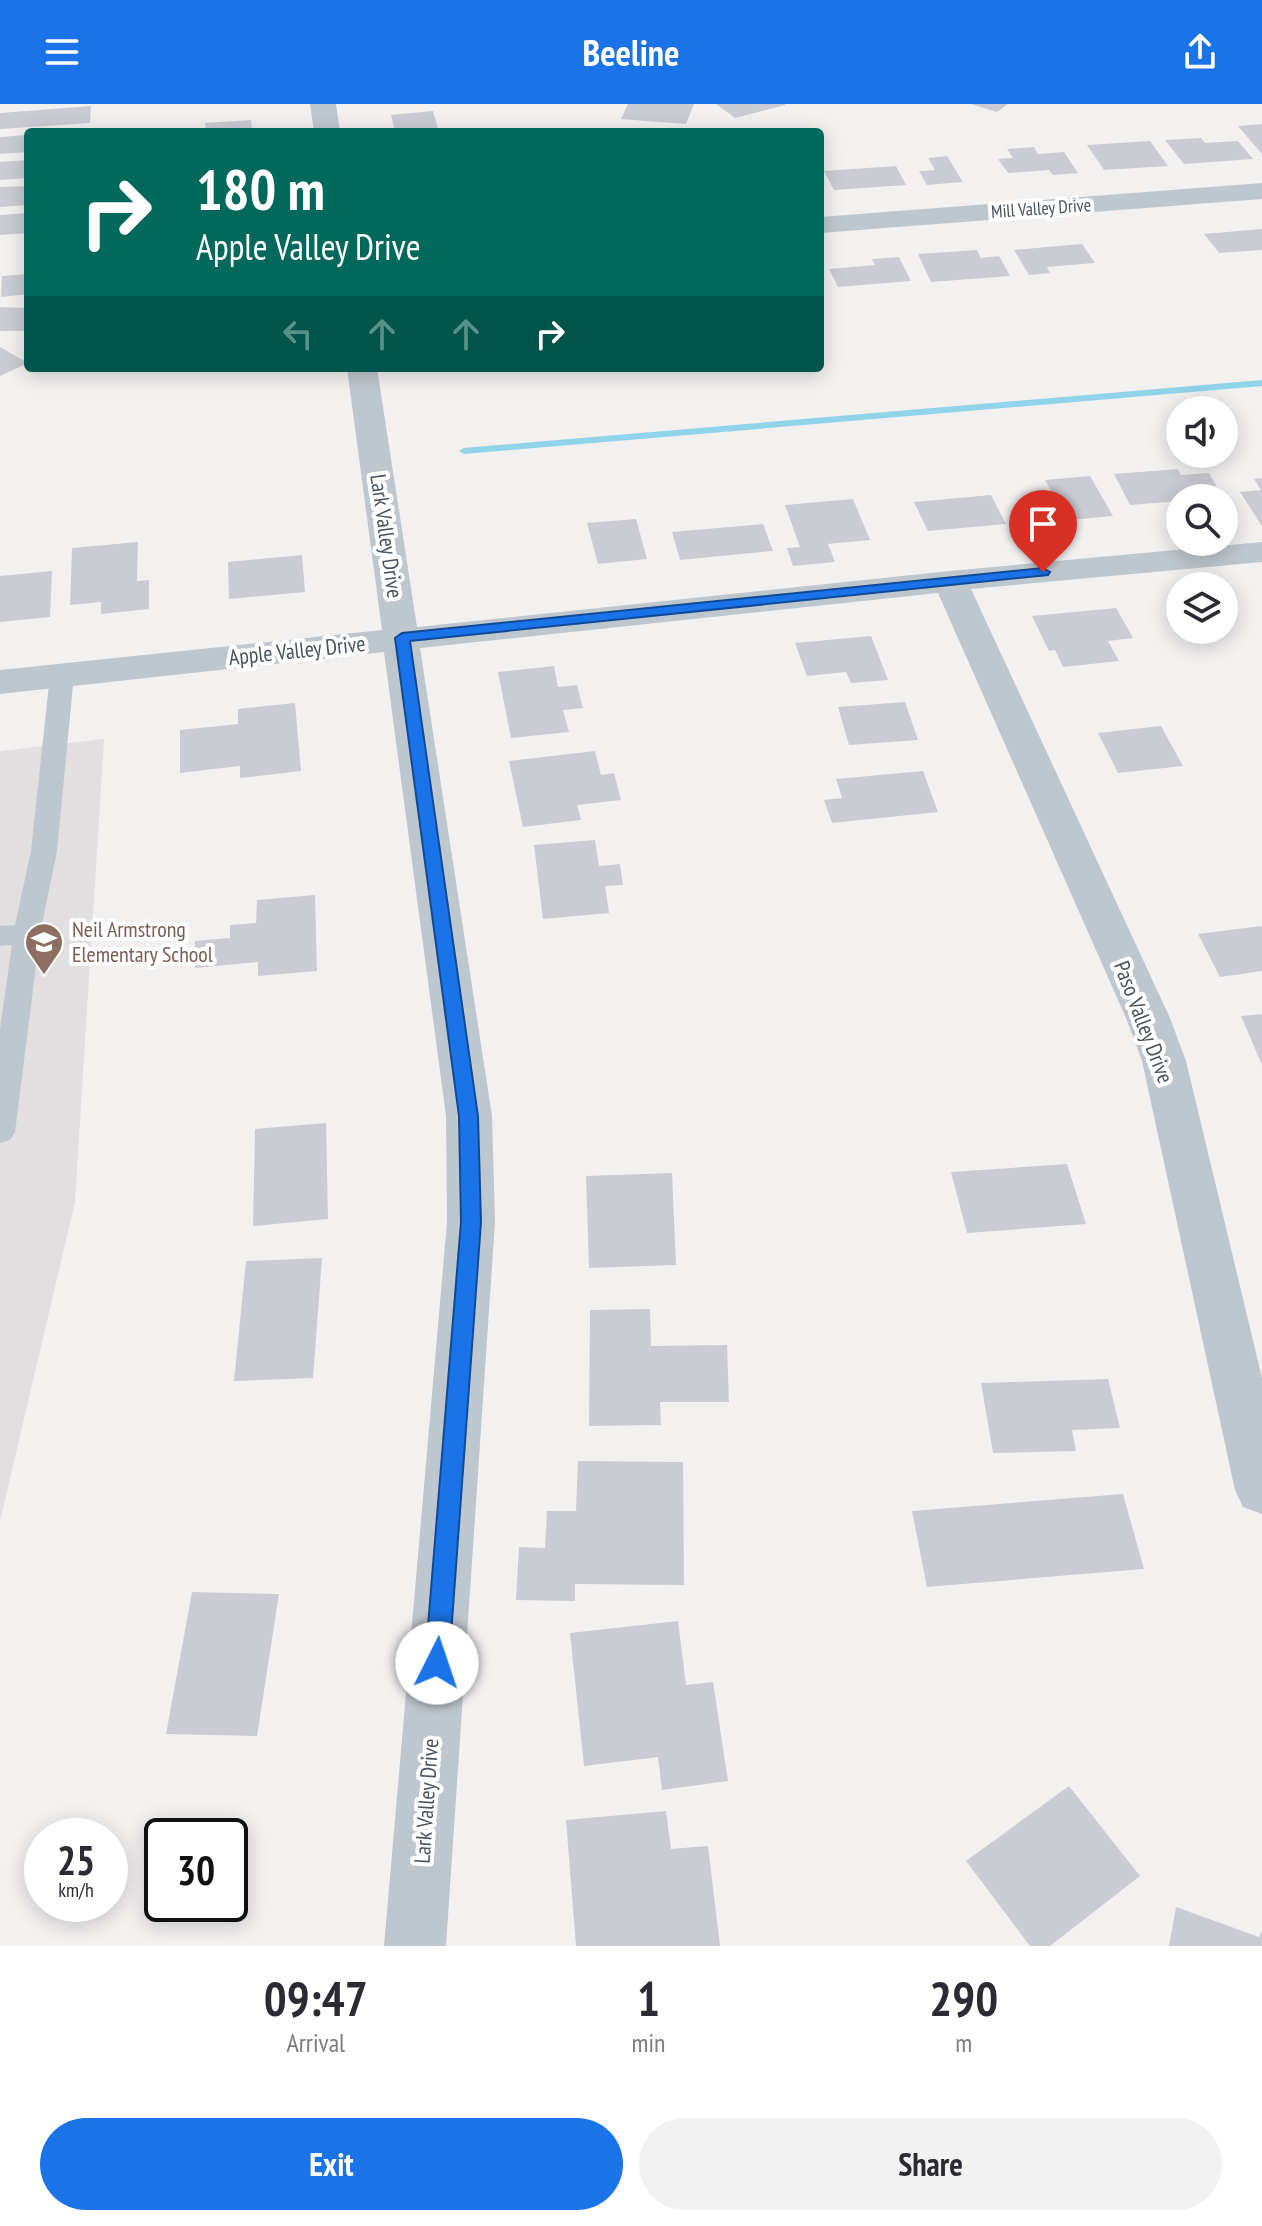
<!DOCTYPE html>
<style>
body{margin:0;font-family:"PT Sans Narrow",sans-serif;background:#f2f2f3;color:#2b2b33;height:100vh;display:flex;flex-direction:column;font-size:30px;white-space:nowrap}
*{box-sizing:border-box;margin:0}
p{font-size:26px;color:#7c7c81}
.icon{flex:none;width:44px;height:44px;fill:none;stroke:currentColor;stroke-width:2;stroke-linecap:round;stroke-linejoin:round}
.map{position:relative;height:1842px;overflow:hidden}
.sheet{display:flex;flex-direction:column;background:#fff;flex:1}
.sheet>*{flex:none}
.banner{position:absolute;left:24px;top:24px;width:800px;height:244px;border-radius:8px;box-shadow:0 4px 20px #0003;background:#00695c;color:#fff;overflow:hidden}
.fabs{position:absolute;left:1166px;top:292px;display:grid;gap:16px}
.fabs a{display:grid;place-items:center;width:72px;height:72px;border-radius:50%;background:#fff;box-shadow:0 4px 20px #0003;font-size:40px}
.speed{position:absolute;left:24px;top:1714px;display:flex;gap:16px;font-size:40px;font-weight:700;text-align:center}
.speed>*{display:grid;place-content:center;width:104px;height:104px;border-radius:50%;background:#fff;box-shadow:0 4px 20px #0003;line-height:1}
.speed small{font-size:20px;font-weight:400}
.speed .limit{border:4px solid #111;border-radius:12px;background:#fff;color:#111}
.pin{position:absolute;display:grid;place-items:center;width:68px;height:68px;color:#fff;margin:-82px -34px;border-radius:50% 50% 50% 0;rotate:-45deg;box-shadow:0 0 8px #0007}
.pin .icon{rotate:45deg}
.me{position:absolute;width:88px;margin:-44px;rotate:4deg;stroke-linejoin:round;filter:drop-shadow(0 0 6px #0008)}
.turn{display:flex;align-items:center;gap:28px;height:168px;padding:0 40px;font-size:36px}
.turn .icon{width:104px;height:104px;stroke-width:2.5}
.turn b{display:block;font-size:56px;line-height:68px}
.lanes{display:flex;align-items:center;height:76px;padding:0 40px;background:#0003;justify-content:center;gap:40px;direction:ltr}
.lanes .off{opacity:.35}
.eta{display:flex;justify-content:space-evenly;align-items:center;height:136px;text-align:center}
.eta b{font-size:48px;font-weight:700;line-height:56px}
.action{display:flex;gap:16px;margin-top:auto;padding:16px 40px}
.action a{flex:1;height:92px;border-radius:48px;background:#1a73e8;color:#fff;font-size:32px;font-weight:700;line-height:92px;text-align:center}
.action a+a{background:#f2f2f3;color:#2b2b33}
header{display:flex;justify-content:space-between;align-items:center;height:104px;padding:0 40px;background:#1a73e8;color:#fff;font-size:36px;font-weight:700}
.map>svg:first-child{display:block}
.education{fill:#e1dfdf}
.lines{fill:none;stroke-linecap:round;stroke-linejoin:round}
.stream{fill:#90d4e9;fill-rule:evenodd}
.building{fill:#cbccd3}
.service{fill:#bfc7ce;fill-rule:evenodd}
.minor{fill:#bfc7ce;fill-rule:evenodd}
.route{fill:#1a73e8;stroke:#114b97;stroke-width:2}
.labels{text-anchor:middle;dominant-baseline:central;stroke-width:8;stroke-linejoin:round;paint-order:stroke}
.far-street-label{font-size:18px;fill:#49535d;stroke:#fff}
.street-label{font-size:22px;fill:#49535d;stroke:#fff}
.education-label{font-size:22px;fill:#785e54;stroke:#fff;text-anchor:start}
</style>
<header><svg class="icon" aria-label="menu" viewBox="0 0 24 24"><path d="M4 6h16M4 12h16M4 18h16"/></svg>Beeline<svg class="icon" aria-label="share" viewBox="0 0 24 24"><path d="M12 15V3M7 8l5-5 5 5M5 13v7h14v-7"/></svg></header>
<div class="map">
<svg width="1262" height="1842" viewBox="0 0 1262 1842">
<rect width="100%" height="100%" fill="#f3f0f0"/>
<polygon class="education" points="104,635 75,1098 0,1417 0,647"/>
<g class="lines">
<polygon class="stream" points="1262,276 1262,282 464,350 459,347 464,344"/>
</g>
<g class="building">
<polygon points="628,0 694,0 686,20 621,15"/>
<polygon points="716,0 785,0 785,1 735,14"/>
<polygon points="971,0 1008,0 997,8"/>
<polygon points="91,2 90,19 0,25 0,9"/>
<polygon points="433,7 439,28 395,28 391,11"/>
<polygon points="251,16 252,26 206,28 205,19"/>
<polygon points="1262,20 1262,50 1238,22"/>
<polygon points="28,31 28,48 0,50 0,33"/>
<polygon points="1201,34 1205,39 1238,37 1253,55 1184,60 1165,36"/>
<polygon points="1150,37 1168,62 1104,66 1087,41"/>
<polygon points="1034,43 1038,50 1064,48 1078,69 1053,71 1049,66 1008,69 998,55 1013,54 1007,45"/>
<polygon points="947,52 963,78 927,81 919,67 935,66 928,54"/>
<polygon points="28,56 28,74 0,76 0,58"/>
<polygon points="896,62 906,81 834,86 824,67"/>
<polygon points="28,82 28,101 0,103 0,83"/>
<polygon points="28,109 28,129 0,131 0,111"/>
<polygon points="1262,125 1262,146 1219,149 1204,130"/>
<polygon points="1082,140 1095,159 1047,163 1050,169 1029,171 1014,146"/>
<polygon points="977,146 981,154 999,152 1010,172 931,178 918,150"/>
<polygon points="899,153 911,177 838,183 829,165 875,161 872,155"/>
<polygon points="28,170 28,190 1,193 2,172"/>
<polygon points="0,203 28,204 28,227 0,227"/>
<polygon points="0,243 28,259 0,272"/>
<polygon points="1178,365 1181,371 1209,369 1223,394 1180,394 1180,397 1130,401 1114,370"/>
<polygon points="1090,372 1113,412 1048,418 1037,398 1056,396 1045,376"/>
<polygon points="1262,374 1262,422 1240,388 1261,386 1254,375"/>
<polygon points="991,391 1006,420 928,427 914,398"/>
<polygon points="853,395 870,436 828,440 835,458 793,462 787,444 800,443 785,401"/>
<polygon points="636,415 647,455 598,460 587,419"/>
<polygon points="763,420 773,447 680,456 672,428"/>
<polygon points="138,438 137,477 149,476 149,505 101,510 101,498 70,501 72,444"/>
<polygon points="302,451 305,488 229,495 228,458"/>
<polygon points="52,467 50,513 0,518 0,472"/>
<polygon points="1116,504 1133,534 1108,537 1119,557 1063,563 1055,546 1049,547 1032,512"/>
<polygon points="871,532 888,576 851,579 846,568 807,572 795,539"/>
<polygon points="554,562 558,583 577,581 583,604 563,606 569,628 511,634 498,568"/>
<polygon points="905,598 918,636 849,641 838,603"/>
<polygon points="295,599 301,667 240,674 240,662 180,669 180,626 238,620 238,605"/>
<polygon points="1161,622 1183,662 1118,669 1098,629"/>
<polygon points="595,647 601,671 614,669 621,696 577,701 581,716 523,723 509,657"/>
<polygon points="923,667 938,708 832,719 824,696 842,694 836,675"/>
<polygon points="595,736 599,762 620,760 623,781 605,782 609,809 543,815 534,741"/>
<polygon points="315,791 317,867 258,872 258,858 195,864 195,837 230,834 230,821 256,819 257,796"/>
<polygon points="1262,822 1262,867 1220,873 1198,830"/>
<polygon points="1262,910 1262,961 1241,912"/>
<polygon points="326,1019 328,1115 253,1122 255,1025"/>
<polygon points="1067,1060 1086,1120 967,1129 951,1068"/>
<polygon points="672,1069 676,1161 589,1164 586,1072"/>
<polygon points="322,1154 313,1274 234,1277 246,1157"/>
<polygon points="650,1205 651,1242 727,1241 729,1298 660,1298 661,1321 589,1322 590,1206"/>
<polygon points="1108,1275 1120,1324 1072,1326 1076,1347 993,1349 981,1279"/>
<polygon points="578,1357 683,1358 684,1481 575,1480 575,1497 516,1496 519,1443 545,1444 547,1407 576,1407"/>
<polygon points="1123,1390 1144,1465 927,1483 912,1407"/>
<polygon points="192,1488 279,1490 257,1632 166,1630"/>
<polygon points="678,1517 686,1581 713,1578 728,1677 662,1686 658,1653 584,1662 570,1529"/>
<polygon points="1069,1682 1140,1772 1050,1842 1030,1842 966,1757"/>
<polygon points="666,1707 671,1745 708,1742 720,1842 576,1842 566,1716"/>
<polygon points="1176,1803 1259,1833 1262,1827 1262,1842 1169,1842"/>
</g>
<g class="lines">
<polygon class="service" points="62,564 70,566 74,571 57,747 40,830 15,1028 10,1036 0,1039 0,925 12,841 0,842 0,822 15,821 31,747 50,571 54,566"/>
<g class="minor">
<polygon points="310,0 336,0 340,28 314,28"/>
<polygon points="1262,79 1262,95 820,129 820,113"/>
<polygon points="347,264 377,264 417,523 950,467 1262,438 1262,458 971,485 1170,914 1186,957 1262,1274 1262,1410 1243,1403 1235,1386 1142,957 1126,914 938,489 420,544 492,1012 495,1118 446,1842 384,1842 447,1118 446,1012 384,548 0,590 0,566 382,526"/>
</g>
</g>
<polygon class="route" points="1043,464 1050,468 1048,471 410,537 478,1012 481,1118 449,1559 445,1567 437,1570 428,1567 425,1559 461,1118 459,1012 395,534 402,529"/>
<defs>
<g id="school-pin" transform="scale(2)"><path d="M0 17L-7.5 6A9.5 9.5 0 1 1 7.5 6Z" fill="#8d6e63" stroke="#fff"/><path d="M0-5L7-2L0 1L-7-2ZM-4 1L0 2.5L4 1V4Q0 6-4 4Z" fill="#fff"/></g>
</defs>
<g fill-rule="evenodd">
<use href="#school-pin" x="44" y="838"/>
</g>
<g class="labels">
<g class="far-street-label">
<text transform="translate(1041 104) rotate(-4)">Mill Valley Drive</text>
</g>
<g class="street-label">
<text transform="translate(387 432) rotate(82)">Lark Valley Drive</text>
<text transform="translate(297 546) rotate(-6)">Apple Valley Drive</text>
<text transform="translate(1144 918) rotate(69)">Paso Valley Drive</text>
<text transform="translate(426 1697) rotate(-86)">Lark Valley Drive</text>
</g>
<g class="education-label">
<text x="72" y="825">Neil Armstrong<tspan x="72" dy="25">Elementary School</tspan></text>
</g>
</g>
</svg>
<div class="fabs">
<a><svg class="icon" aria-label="sound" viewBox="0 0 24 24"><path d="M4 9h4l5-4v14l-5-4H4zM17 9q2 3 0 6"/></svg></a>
<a><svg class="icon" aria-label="search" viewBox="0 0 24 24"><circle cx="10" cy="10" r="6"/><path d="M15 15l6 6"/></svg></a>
<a><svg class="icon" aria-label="layers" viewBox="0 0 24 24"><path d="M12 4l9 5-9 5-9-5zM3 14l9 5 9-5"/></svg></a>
</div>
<div class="speed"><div>25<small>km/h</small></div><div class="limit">30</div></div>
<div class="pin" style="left:1043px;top:468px;background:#d93025"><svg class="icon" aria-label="arrive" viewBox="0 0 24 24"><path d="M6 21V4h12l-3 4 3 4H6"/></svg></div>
<svg class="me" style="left:437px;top:1559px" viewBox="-20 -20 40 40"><circle r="19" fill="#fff"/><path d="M0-13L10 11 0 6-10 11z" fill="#1a73e8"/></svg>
<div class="banner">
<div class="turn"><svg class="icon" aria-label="right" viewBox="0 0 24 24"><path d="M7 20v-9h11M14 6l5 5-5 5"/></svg><div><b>180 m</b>Apple Valley Drive</div></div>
<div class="lanes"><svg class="icon off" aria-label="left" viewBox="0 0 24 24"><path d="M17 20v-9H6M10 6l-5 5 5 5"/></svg><svg class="icon off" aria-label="ahead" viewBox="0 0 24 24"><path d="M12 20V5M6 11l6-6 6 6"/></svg><svg class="icon off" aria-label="ahead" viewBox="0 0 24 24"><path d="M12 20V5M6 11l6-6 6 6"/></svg><svg class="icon" aria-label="right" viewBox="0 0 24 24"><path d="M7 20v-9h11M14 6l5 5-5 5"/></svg></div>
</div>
</div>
<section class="sheet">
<div class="eta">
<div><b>09:47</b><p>Arrival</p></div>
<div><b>1</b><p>min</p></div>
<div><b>290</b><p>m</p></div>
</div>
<div class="action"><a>Exit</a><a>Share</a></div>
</section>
